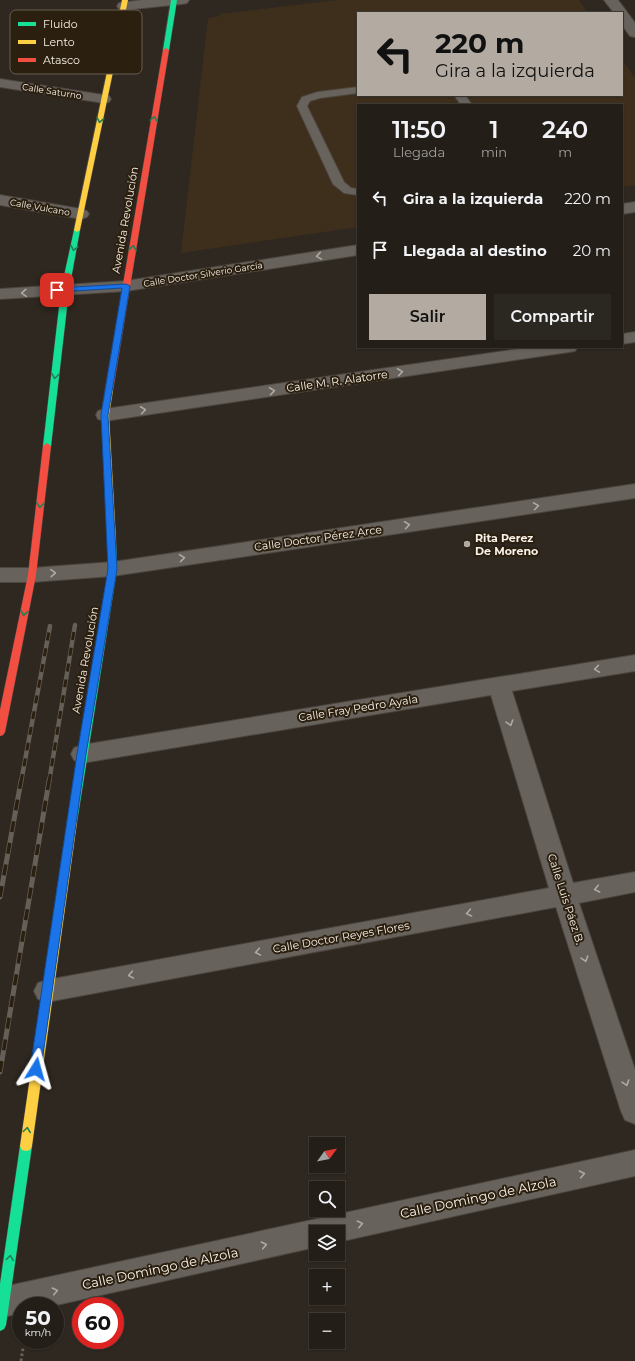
<!DOCTYPE html>
<html lang="es">
<meta charset="utf-8">
<style>
body{margin:0;font-family:Montserrat,sans-serif;background:#2b2721;color:#f1f3f6;height:100vh;display:flex;flex-direction:column;font-size:15px;white-space:nowrap}
*{box-sizing:border-box;margin:0}
p{font-size:13px;color:#a3a2a2}
.icon{flex:none;width:22px;height:22px;fill:none;stroke:currentColor;stroke-width:2;stroke-linecap:round;stroke-linejoin:round}
.map{position:relative;flex:1;overflow:hidden}
.side{position:absolute;left:357px;top:104px;width:266px;height:244px;display:flex;flex-direction:column;background:#231e18;border-radius:0px;box-shadow:0 1px 3px #0004,0 0 0 1px #403c37}
.side>*{flex:none}
.guide{position:absolute;left:357px;top:12px;width:266px;height:84px;border-radius:0px;box-shadow:0 1px 3px #0004,0 0 0 1px #403c37;background:#b3aba2;color:#111;overflow:hidden}
.needle{width:26px;rotate:57deg}
.tools{position:absolute;left:309px;top:1137px;display:grid;gap:8px}
.tools a{display:grid;place-items:center;width:36px;height:36px;border-radius:0px;background:#231e18;box-shadow:0 1px 3px #0004,0 0 0 1px #403c37;font-size:20px}
.speed{position:absolute;left:12px;top:1297px;display:flex;gap:8px;font-size:20px;font-weight:700;text-align:center}
.speed>*{display:grid;place-content:center;width:52px;height:52px;border-radius:50%;background:#231e18;box-shadow:0 1px 3px #0004,0 0 0 1px #403c37;line-height:1}
.speed small{font-size:10px;font-weight:400}
.speed .limit{border:6px solid #d22;background:#fff;color:#111}
.pin{position:absolute;display:grid;place-items:center;width:34px;height:34px;color:#fff;margin:-17px;border-radius:8px;box-shadow:0 2px 6px #0006}
.me{position:absolute;width:44px;margin:-22px;rotate:8deg;stroke-linejoin:round;filter:drop-shadow(0 0 3px #0008)}
.turn{display:flex;align-items:center;gap:14px;height:84px;padding:0 12px;font-size:18px}
.turn .icon{width:52px;height:52px;stroke-width:2.5}
.turn b{display:block;font-size:28px;line-height:34px}
.eta{display:flex;justify-content:space-evenly;align-items:center;height:68px;text-align:center}
.eta b{font-size:24px;font-weight:600;line-height:28px}
.primary-button{display:flex;gap:8px;margin-top:auto;padding:8px 12px}
.primary-button a{flex:1;height:46px;border-radius:0px;background:#b3aba2;color:#111;font-size:16px;font-weight:600;line-height:46px;text-align:center}
.primary-button a+a{background:#2b2721;color:#f1f3f6}
ul{padding:0;list-style:none}
li{display:flex;align-items:center;gap:12px;height:52px;padding:0 12px}
li div{flex:1}
li b{display:block;font-size:15px}
li em{font-style:normal}
.map>svg:first-child{display:block}
.built{fill:#3e2e1c}
.lines{fill:none;stroke-linecap:round;stroke-linejoin:round}
.lane-casing{stroke:#4c463f;stroke-width:2}
.street-casing{stroke:#4c463f;stroke-width:2}
.fast-casing{stroke:#4c463f;stroke-width:1}
.slow-casing{stroke:#4c463f;stroke-width:1}
.jam-casing{stroke:#4c463f;stroke-width:1}
.path{stroke:#67625c;stroke-width:3;stroke-dasharray:2.5 2.5;stroke-linecap:butt}
.lane{fill:#67625c;fill-rule:evenodd}
.street{fill:#67625c;fill-rule:evenodd}
.fast{fill:#16e098;fill-rule:evenodd}
.slow{fill:#ffcf43;fill-rule:evenodd}
.jam{fill:#f24e42;fill-rule:evenodd}
.rail-far1-casing{stroke:#655f58;stroke-width:4.5}
.rail-casing{stroke:#655f58;stroke-width:5}
.rail-far1{stroke:#2b1f10;stroke-width:3;stroke-dasharray:8;stroke-linecap:butt}
.rail{stroke:#2b1f10;stroke-width:3.5;stroke-dasharray:11;stroke-linecap:butt}
.oneway{stroke:#208054}
.oneway2{stroke:#b0aaa2}
.route{fill:#1a73e8;stroke:#114b97}
.poi-dot{fill:#b3aba2;stroke:#2b1f10;stroke-width:1.5}
.labels{text-anchor:middle;dominant-baseline:central;stroke-width:4;stroke-linejoin:round;paint-order:stroke}
.far-street-label{font-size:9px;fill:#faf2e8;stroke:#2b1f10}
.street-label{font-size:11px;fill:#faf2e8;stroke:#2b1f10}
.poi-label{font-size:11px;font-weight:bold;fill:#faf2e8;stroke:#2b1f10;text-anchor:start}
.near-street-label{font-size:13px;fill:#faf2e8;stroke:#2b1f10}
.key{fill:#2b1f10;stroke:#695e51;stroke-width:1}
.key-label{font-size:11px;fill:#faf2e8}
</style>
<div class="map">
<svg width="635" height="1361" viewBox="0 0 635 1361">
<rect width="100%" height="100%" fill="#2f2820"/>
<polygon class="built" points="337,0 579,0 588,13 358,13 358,95 622,95 622,60 635,78 635,185 622,187 622,105 358,105 358,227 181,253 208,18 220,16 220,14"/>
<g class="lines">
<g class="lane-casing">
<g id="lane">
<polygon points="358,87 358,93 320,98 310,101 307,106 344,182 351,188 358,189 358,195 344,193 333,184 297,106 302,97 318,92"/>
<polygon points="454,95 465,95 472,105 461,105"/>
</g>
</g>
<g class="street-casing">
<g id="street">
<polygon points="142,0 189,0 187,3 182,4 124,10 119,9 117,6 119,3"/>
<polygon points="604,0 618,0 635,23 635,37 630,36 622,25 622,13 614,13"/>
<polygon points="0,79 104,95 109,96 111,99 109,102 104,103 0,87"/>
<polygon points="0,195 81,209 87,211 89,214 87,217 81,219 0,205"/>
<polygon points="635,202 635,212 622,214 622,204"/>
<polygon points="358,245 358,255 126,291 0,299 0,289 126,281"/>
<polygon points="635,332 635,342 622,344 622,334"/>
<polygon points="532,347 578,347 575,351 569,352 105,421 98,419 96,415 98,411 105,409"/>
<polygon points="635,484 635,498 113,576 32,582 0,582 0,568 32,568 113,562"/>
<polygon points="635,655 635,671 512,691 573,883 635,872 635,892 579,903 635,1070 635,1124 625,1120 621,1111 556,907 47,1002 38,999 34,991 38,983 47,980 549,888 491,695 82,763 74,760 71,754 74,748 82,745"/>
<polygon points="635,1150 635,1176 338,1242 338,1232 316,1232 316,1247 52,1306 21,1306 21,1313 3,1317 0,1316 0,1288 3,1287"/>
</g>
</g>
<g class="fast-casing">
<g id="fast">
<polygon points="171,0 177,0 169,50 166,52 163,50"/>
<polygon points="77,228 80,230 69,290 51,446 47,449 43,446 61,290 74,230"/>
<polygon points="112,538 116,541 117,569 77,822 75,825 72,826 69,825 67,822 109,569 108,541"/>
<polygon points="26,1141 30,1142 32,1146 6,1325 4,1329 0,1331 0,1284 20,1146 22,1142"/>
</g>
</g>
<g class="slow-casing">
<g id="slow">
<polygon points="122,0 128,0 80,230 77,232 74,230"/>
<polygon points="106,388 112,388 113,390 109,415 116,541 112,544 108,541 101,415"/>
<polygon points="72,818 75,819 77,822 32,1146 30,1150 26,1151 22,1150 20,1146 67,822 69,819"/>
</g>
</g>
<g class="jam-casing">
<g id="jam">
<polygon points="166,48 169,50 113,390 109,392 105,390 163,50"/>
<polygon points="47,443 51,446 36,575 5,732 3,735 0,736 0,710 28,575 43,446"/>
</g>
</g>
<polyline class="path" points="21,1361 23,1348"/>
<use href="#lane" class="lane"/>
<use href="#street" class="street"/>
<use href="#fast" class="fast"/>
<use href="#slow" class="slow"/>
<use href="#jam" class="jam"/>
<g class="rail-far1-casing">
<g id="rail-far1">
<polyline points="21,782 50,626"/>
<polyline points="49,782 75,625"/>
</g>
</g>
<g class="rail-casing">
<g id="rail">
<polyline points="0,897 21,781"/>
<polyline points="0,1072 49,781"/>
</g>
</g>
<use href="#rail-far1" class="rail-far1"/>
<use href="#rail" class="rail"/>
</g>
<defs><path id="oneway-chevron" d="M-2-3.5L2.5 0L-2 3.5" fill="none" stroke-width="1.6" stroke-linecap="round" stroke-linejoin="round"/></defs>
<g class="oneway">
<use href="#oneway-chevron" transform="translate(154 119) rotate(-81)"/>
<use href="#oneway-chevron" transform="translate(100 120) rotate(101)"/>
<use href="#oneway-chevron" transform="translate(74 248) rotate(102)"/>
<use href="#oneway-chevron" transform="translate(133 248) rotate(-81)"/>
<use href="#oneway-chevron" transform="translate(55 376) rotate(97)"/>
<use href="#oneway-chevron" transform="translate(40 505) rotate(97)"/>
<use href="#oneway-chevron" transform="translate(24 613) rotate(101)"/>
<use href="#oneway-chevron" transform="translate(27 1130) rotate(-82)"/>
<use href="#oneway-chevron" transform="translate(10 1258) rotate(-82)"/>
</g>
<g class="oneway2">
<use href="#oneway-chevron" transform="translate(319 256) rotate(171)"/>
<use href="#oneway-chevron" transform="translate(24 293) rotate(176)"/>
<use href="#oneway-chevron" transform="translate(400 372) rotate(-8)"/>
<use href="#oneway-chevron" transform="translate(272 391) rotate(-8)"/>
<use href="#oneway-chevron" transform="translate(143 410) rotate(-8)"/>
<use href="#oneway-chevron" transform="translate(536 506) rotate(-8)"/>
<use href="#oneway-chevron" transform="translate(407 525) rotate(-8)"/>
<use href="#oneway-chevron" transform="translate(182 558) rotate(-8)"/>
<use href="#oneway-chevron" transform="translate(53 573) rotate(-4)"/>
<use href="#oneway-chevron" transform="translate(597 669) rotate(171)"/>
<use href="#oneway-chevron" transform="translate(510 723) rotate(73)"/>
<use href="#oneway-chevron" transform="translate(597 889) rotate(169)"/>
<use href="#oneway-chevron" transform="translate(469 913) rotate(170)"/>
<use href="#oneway-chevron" transform="translate(258 952) rotate(170)"/>
<use href="#oneway-chevron" transform="translate(585 959) rotate(72)"/>
<use href="#oneway-chevron" transform="translate(131 975) rotate(170)"/>
<use href="#oneway-chevron" transform="translate(626 1083) rotate(72)"/>
<use href="#oneway-chevron" transform="translate(582 1174) rotate(-12)"/>
<use href="#oneway-chevron" transform="translate(360 1224) rotate(-12)"/>
<use href="#oneway-chevron" transform="translate(264 1245) rotate(-12)"/>
<use href="#oneway-chevron" transform="translate(55 1291) rotate(-12)"/>
</g>
<polygon class="route" points="126,284 130,286 108,415 117,569 86,754 41,1069 40,1072 36,1074 32,1072 30,1069 77,754 108,569 101,415 122,288 57,292 54,290 57,288"/>
<circle class="poi-dot" cx="467" cy="544" r="4"/>
<g class="labels">
<g class="far-street-label">
<text transform="translate(52 91) rotate(9)">Calle Saturno</text>
<text transform="translate(40 207) rotate(10)">Calle Vulcano</text>
<text transform="translate(203 274) rotate(-9)">Calle Doctor Silverio García</text>
</g>
<g class="street-label">
<text transform="translate(125 220) rotate(-80)">Avenida Revolución</text>
<text transform="translate(337 381) rotate(-8)">Calle M. R. Alatorre</text>
<text transform="translate(318 538) rotate(-8)">Calle Doctor Pérez Arce</text>
<text transform="translate(85 660) rotate(-80)">Avenida Revolución</text>
<text transform="translate(358 708) rotate(-9)">Calle Fray Pedro Ayala</text>
<text transform="translate(566 899) rotate(72)">Calle Luis Páez B.</text>
<text transform="translate(341 937) rotate(-10)">Calle Doctor Reyes Flores</text>
</g>
<g class="poi-label">
<text x="475" y="538">Rita Perez<tspan x="475" dy="13">De Moreno</tspan></text>
</g>
<g class="near-street-label">
<text transform="translate(478 1197) rotate(-12)">Calle Domingo de Alzola</text>
<text transform="translate(160 1268) rotate(-12)">Calle Domingo de Alzola</text>
</g>
</g>
<rect x="10" y="10" width="132" height="64" rx="6" class="key"/>
<rect x="18" y="22" width="18" height="4" fill="#16e098"/>
<rect x="18" y="40" width="18" height="4" fill="#ffcf43"/>
<rect x="18" y="58" width="18" height="4" fill="#f24e42"/>
<g class="key-label">
<text x="43" y="28">Fluido</text>
<text x="43" y="46">Lento</text>
<text x="43" y="64">Atasco</text>
</g>
</svg>
<div class="tools">
<a><svg class="needle" viewBox="-14 -14 28 28"><path d="M0-13l5 13h-10z" fill="#e53935"/><path d="M0 13l5-13h-10z" fill="#a3a2a2"/></svg></a>
<a><svg class="icon" aria-label="search" viewBox="0 0 24 24"><circle cx="10" cy="10" r="6"/><path d="M15 15l6 6"/></svg></a>
<a><svg class="icon" aria-label="layers" viewBox="0 0 24 24"><path d="M12 4l9 5-9 5-9-5zM3 14l9 5 9-5"/></svg></a>
<a>+</a>
<a>−</a>
</div>
<div class="speed"><div>50<small>km/h</small></div><div class="limit">60</div></div>
<div class="pin" style="left:57px;top:290px;background:#d93025"><svg class="icon" aria-label="arrive" viewBox="0 0 24 24"><path d="M6 21V4h12l-3 4 3 4H6"/></svg></div>
<svg class="me" style="left:36px;top:1069px" viewBox="-20 -20 40 40"><path d="M0-17L14 15 0 8-14 15z" fill="#1a73e8" stroke="#fff" stroke-width="4"/></svg>
<div class="guide">
<div class="turn"><svg class="icon" aria-label="left" viewBox="0 0 24 24"><path d="M17 20v-9H6M10 6l-5 5 5 5"/></svg><div><b>220 m</b>Gira a la izquierda</div></div>
</div>
<section class="side">
<div class="eta">
<div><b>11:50</b><p>Llegada</p></div>
<div><b>1</b><p>min</p></div>
<div><b>240</b><p>m</p></div>
</div>
<ul>
<li><svg class="icon" aria-label="left" viewBox="0 0 24 24"><path d="M17 20v-9H6M10 6l-5 5 5 5"/></svg><div><b>Gira a la izquierda</b></div><em>220 m</em></li>
<li><svg class="icon" aria-label="arrive" viewBox="0 0 24 24"><path d="M6 21V4h12l-3 4 3 4H6"/></svg><div><b>Llegada al destino</b></div><em>20 m</em></li>
</ul>
<div class="primary-button"><a>Salir</a><a>Compartir</a></div>
</section>
</div>
